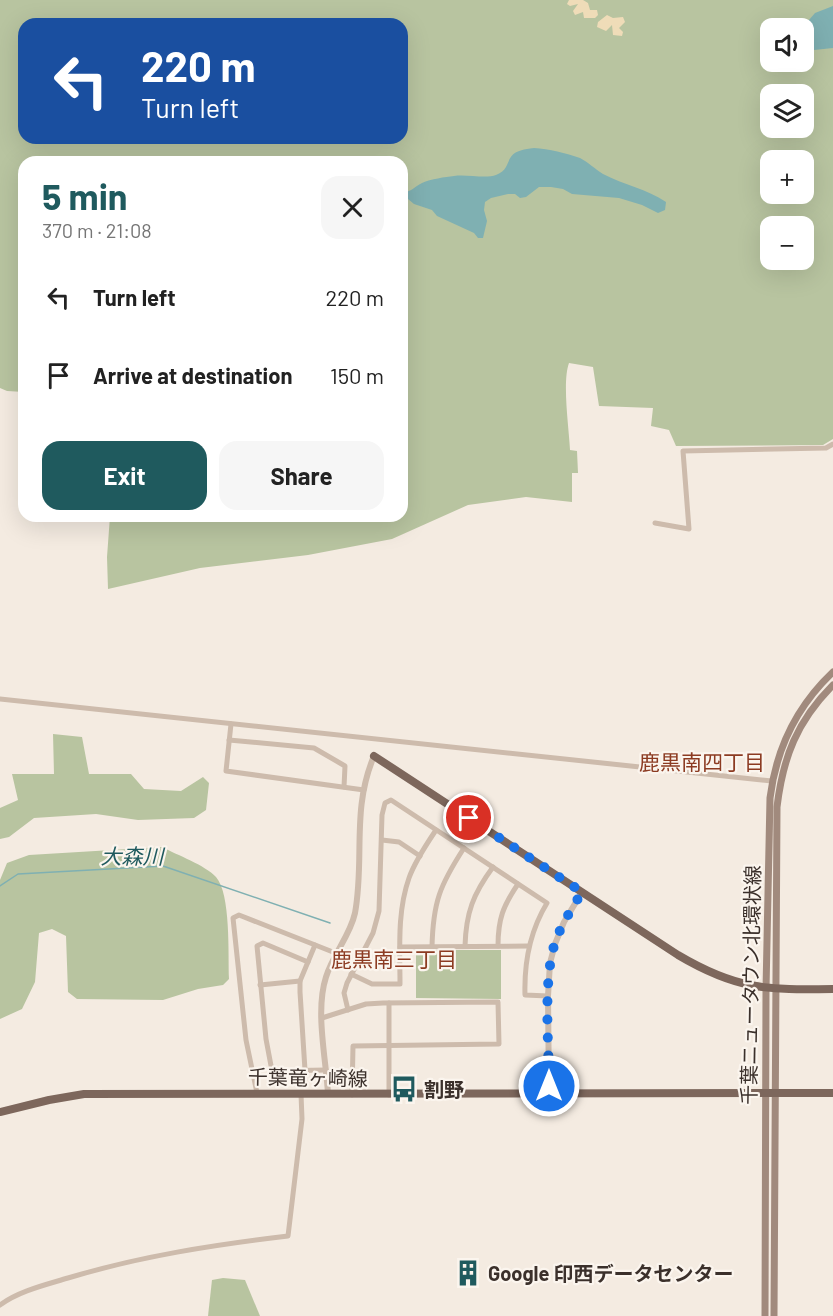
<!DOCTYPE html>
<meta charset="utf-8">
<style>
body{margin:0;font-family:Barlow,"Noto Sans JP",sans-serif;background:#f6f6f6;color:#222;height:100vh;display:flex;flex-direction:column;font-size:22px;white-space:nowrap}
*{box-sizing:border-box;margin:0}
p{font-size:20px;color:#767676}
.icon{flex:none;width:33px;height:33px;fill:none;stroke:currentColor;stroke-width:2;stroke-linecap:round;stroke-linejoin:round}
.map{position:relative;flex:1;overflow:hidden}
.side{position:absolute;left:18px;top:156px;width:390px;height:366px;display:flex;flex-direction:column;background:#fff;border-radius:18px;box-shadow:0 6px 24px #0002}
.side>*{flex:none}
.guide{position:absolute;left:18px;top:18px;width:390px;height:126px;border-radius:18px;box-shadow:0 6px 24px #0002;background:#1a4fa0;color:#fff;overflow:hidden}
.controls{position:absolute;left:760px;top:18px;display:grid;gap:12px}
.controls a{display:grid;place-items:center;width:54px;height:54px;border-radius:12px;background:#fff;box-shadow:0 6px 24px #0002;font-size:30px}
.pin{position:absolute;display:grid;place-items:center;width:51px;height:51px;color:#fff;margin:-26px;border:3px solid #fff;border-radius:50%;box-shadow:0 2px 6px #0007}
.me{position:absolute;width:66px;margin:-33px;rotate:0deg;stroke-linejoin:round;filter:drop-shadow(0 0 4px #0008)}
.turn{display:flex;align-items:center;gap:21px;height:126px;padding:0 24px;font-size:27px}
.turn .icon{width:78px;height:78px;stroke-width:2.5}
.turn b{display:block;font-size:42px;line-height:51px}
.round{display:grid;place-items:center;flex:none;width:63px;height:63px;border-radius:18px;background:#f6f6f6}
.head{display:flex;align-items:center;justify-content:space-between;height:102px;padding:0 24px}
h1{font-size:36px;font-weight:700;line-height:45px;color:#1f5a5e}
.cta{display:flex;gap:12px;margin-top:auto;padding:12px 24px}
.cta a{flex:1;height:69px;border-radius:18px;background:#1f5a5e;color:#fff;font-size:24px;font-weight:700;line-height:69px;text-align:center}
.cta a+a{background:#f6f6f6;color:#222}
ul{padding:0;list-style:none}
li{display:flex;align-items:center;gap:18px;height:78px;padding:0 24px}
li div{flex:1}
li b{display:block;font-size:22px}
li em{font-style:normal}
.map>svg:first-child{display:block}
.green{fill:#b8c4a0;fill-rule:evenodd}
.sand{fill:#efdcb8}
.water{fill:#7fb0b2}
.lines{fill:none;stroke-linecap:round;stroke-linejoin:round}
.stream{stroke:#7fb0b2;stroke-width:1.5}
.minor{stroke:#cdbbac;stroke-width:5}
.tertiary{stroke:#cdbbac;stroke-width:6}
.secondary{stroke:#a18a7d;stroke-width:7}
.primary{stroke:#7d675c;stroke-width:8}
.route{stroke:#1a73e8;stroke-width:10;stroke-dasharray:0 18}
.labels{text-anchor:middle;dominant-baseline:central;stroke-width:4.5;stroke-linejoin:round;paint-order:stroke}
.street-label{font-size:20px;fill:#3b302b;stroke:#fbf5ee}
.poi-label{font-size:20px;font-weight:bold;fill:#3b302b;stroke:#fbf5ee;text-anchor:start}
.neighbourhood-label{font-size:21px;fill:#8c3b22;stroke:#fbf5ee}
.water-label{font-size:21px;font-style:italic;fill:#1f5a5e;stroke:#fbf5ee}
</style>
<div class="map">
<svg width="833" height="1316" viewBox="0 0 833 1316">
<rect width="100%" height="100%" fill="#f4ebe1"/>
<g class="green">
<path d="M0,0H833V439L823,445L676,446L669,430L651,426L653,408L599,406L593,367L569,363C562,382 569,428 570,450L577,451L578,473H572V502L526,497L468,505L392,539L308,555L200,568L108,589L107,557L110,516H402V162H24V392L7,391L0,388ZM24,24H402V138H24ZM771,28H804V62H771ZM771,94H804V128H771ZM771,160H804V194H771ZM771,226H804V260H771Z"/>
<polygon points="53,734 82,737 89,774 131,774 144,789 181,791 203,777 209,783 206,810 194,818 138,820 96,814 34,818 9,837 0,839 0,808 18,800 12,774 54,774"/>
<path d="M162,847C177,855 205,865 216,877C231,894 228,954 229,979L223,985L198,989L163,1000L77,999L68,992L66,936L52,929L39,933L35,982L22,1009L0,1019V880L7,863L29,855Z"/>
<polygon points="416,950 501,950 501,999 416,998"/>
<polygon points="223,1278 245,1280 260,1316 208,1316 212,1280"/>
</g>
<g class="sand">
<polygon points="569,0 583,0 588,3 590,10 597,10 598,15 595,18 584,18 583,12 575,15 573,11 578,4 570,6 567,4"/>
<polygon points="607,15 613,18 623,17 625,22 619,28 623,32 622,36 613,35 612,25 606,31 597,27 598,22"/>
</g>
<g class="water">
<polygon points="833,6 833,48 814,50 804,37 803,27 815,13"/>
<path d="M534,148C549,149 566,153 580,158C588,162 595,169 603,174C624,185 647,189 666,202L665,210L658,213L642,205L619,198L572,194L563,189L551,187H539L526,197L520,198L515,194H508L491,198L485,202L484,210L487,221L483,238H478L474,233L437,216L432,210L414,204L402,194V192C412,192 414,187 422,183C431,179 445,177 454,176C466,174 486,179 496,175C516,167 499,151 534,148Z"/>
</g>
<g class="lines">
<polyline class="stream" points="0,886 18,874 163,866 330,923"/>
<g class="minor">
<polyline points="655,523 689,529 683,451 826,448 833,444"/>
<polyline points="0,699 772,781"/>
<polyline points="231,724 226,771 364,790"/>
<polyline points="229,740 314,748 345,766 344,787"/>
<polyline points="382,840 399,842 420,856"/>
<path d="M465,946C466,913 473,894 493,867"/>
<path d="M498,946C498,919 503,906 518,884"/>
<polyline points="400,947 529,946"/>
<path d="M432,947C433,902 440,885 464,848"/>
<polyline points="308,962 263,943 257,946 266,1039 272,1071 326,1070"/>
<path d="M351,974L372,984H400C400,949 397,912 409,878C415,861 426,845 436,830"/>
<polyline points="260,985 300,981"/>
<polyline points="389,1003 389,1095"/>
<path d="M348,1010L344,993L347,983L373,933L379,911L382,815L385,803L391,800L547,903C530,931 524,962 525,995L548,996"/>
<polyline points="322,1018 366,1004 383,1003 498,1002 499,1044 353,1046 352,1095"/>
<polyline points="305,1070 300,992 300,981 315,945"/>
<polyline points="257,1093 246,1040 233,918 239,915 338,954"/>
<path d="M0,1305C19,1291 45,1285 68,1278C141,1256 213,1245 288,1236L302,1119L301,1094"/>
</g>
<g class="tertiary">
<path d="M328,1094C326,1058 315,1011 326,977C333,954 350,936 355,913C365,859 351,810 374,756"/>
<polyline points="549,1094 548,996 550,963 555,944 564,922 582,892"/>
</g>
<g class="secondary">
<path d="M765,1316L766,989L770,798C776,750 797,706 833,672"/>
<path d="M774,1316L777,807C783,757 797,721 833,685"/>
</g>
<g class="primary">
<path d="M374,756L678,955C737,990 767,990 833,989"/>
<polyline points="0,1112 49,1100 84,1094 833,1093"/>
</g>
</g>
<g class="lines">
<path class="route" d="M469,818L582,892C572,909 560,926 554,946C543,984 549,1045 549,1086"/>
</g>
<defs>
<g id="bus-bare" transform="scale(2.07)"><path d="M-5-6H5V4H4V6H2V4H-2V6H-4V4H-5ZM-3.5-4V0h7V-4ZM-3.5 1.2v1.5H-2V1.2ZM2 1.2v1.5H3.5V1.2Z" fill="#1f5a5e" stroke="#fbf5ee" stroke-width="2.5" paint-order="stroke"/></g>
<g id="building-bare" transform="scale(2.07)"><path d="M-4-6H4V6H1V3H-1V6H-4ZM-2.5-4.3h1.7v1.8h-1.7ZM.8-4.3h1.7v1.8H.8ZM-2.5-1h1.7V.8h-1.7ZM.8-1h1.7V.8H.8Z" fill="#1f5a5e" stroke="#fbf5ee" stroke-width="2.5" paint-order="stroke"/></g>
</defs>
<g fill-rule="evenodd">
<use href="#bus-bare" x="404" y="1089"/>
<use href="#building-bare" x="468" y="1273"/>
</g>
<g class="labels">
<g class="street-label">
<text transform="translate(750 985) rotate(-89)">千葉ニュータウン北環状線</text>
<text transform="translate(308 1077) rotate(1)">千葉竜ヶ崎線</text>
</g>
<g class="poi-label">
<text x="424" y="1089">割野</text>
<text x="488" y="1273">Google 印西データセンター</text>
</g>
<g class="neighbourhood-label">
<text x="702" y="761">鹿黒南四丁目</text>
<text x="394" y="958">鹿黒南三丁目</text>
</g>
<g class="water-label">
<text x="132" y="855">大森川</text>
</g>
</g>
</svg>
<div class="controls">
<a><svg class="icon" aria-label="sound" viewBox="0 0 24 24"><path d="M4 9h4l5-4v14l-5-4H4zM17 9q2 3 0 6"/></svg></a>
<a><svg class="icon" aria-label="layers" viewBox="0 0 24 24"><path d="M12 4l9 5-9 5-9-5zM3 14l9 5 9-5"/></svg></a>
<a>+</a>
<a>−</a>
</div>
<div class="pin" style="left:469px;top:818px;background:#d93025"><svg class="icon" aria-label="arrive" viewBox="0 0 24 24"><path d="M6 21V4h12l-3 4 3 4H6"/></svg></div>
<svg class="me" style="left:549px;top:1086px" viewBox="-20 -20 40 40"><circle r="17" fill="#1a73e8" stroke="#fff" stroke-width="3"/><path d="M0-11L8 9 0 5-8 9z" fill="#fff"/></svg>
<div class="guide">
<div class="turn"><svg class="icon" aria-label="left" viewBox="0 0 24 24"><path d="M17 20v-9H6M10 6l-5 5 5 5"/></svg><div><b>220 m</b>Turn left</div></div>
</div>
<section class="side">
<div class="head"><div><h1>5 min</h1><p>370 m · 21:08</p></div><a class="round"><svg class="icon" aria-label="close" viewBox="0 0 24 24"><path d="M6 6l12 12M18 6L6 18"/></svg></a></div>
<ul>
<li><svg class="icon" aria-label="left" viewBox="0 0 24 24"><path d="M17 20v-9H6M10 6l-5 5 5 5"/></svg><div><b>Turn left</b></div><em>220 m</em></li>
<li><svg class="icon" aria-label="arrive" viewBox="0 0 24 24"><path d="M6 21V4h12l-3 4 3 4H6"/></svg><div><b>Arrive at destination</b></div><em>150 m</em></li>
</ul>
<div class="cta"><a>Exit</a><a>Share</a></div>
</section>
</div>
